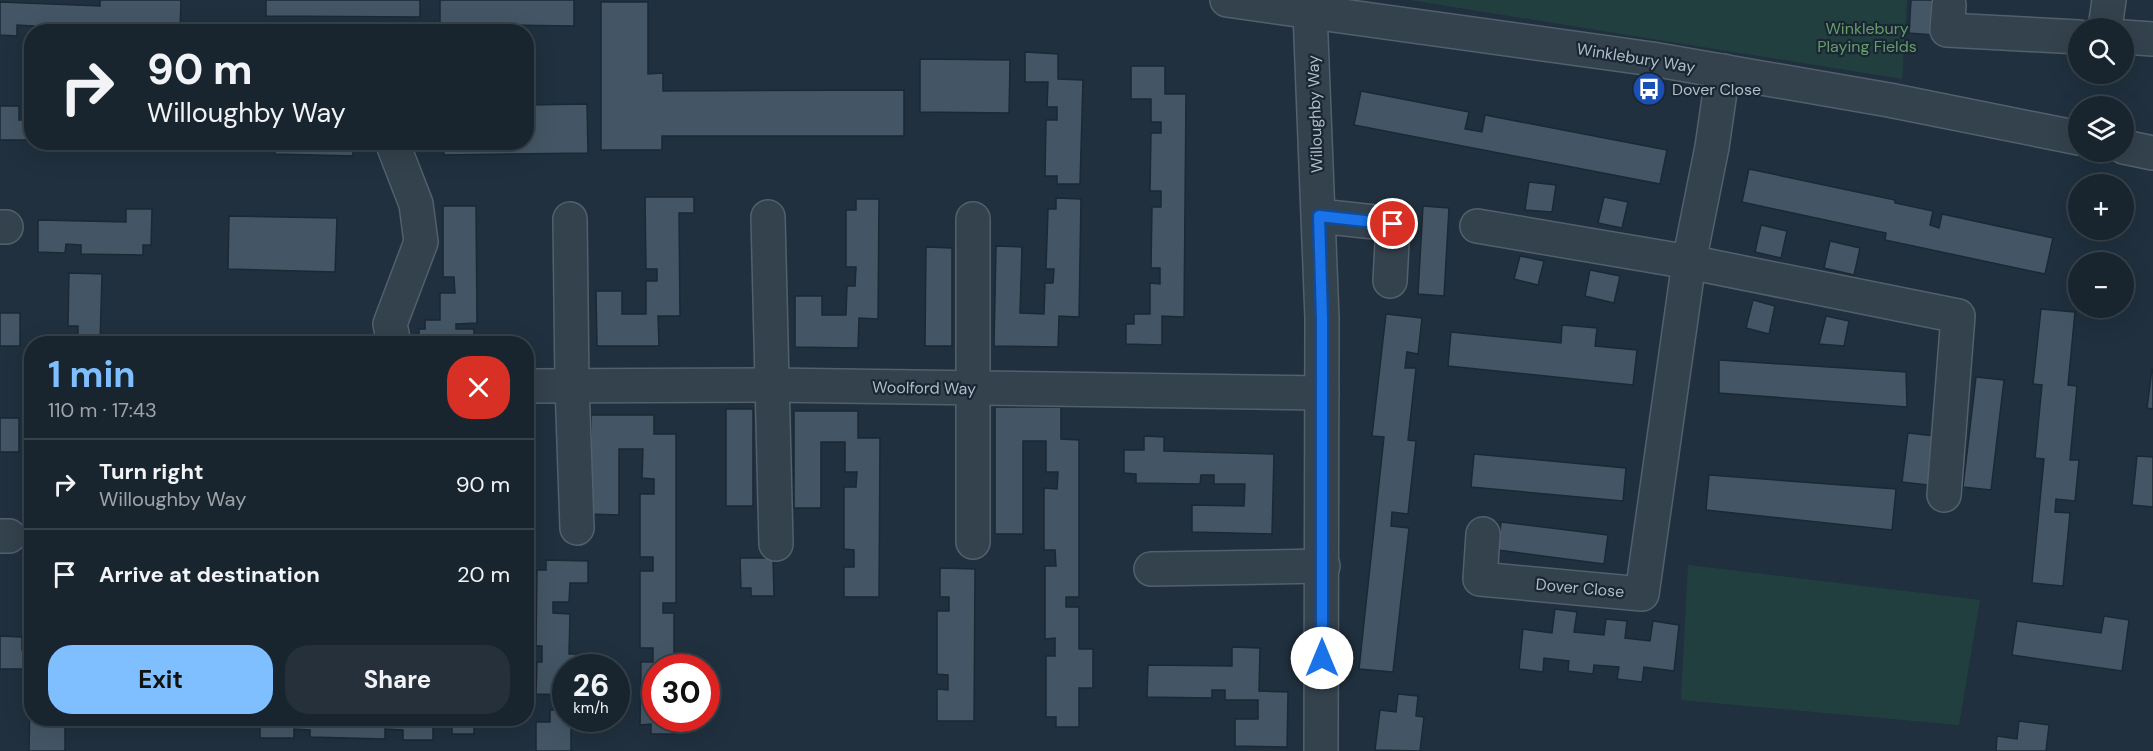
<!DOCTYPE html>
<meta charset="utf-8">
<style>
body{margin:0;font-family:"DM Sans",sans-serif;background:#25303a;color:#f1f3f6;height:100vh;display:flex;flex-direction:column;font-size:22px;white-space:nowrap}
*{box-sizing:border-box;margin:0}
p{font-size:20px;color:#9fa4aa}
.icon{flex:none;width:33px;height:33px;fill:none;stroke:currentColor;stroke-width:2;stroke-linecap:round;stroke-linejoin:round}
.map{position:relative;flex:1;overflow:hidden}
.drawer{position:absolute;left:24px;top:336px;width:510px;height:390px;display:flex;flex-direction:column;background:#18242e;border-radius:24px;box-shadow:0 6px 24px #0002,0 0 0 2px #36414a}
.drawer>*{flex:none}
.top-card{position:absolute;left:24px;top:24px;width:510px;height:126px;border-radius:24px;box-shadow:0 6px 24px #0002,0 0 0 2px #36414a;background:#18242e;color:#f1f3f6;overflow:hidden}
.fabs{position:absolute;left:2068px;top:18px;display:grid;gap:12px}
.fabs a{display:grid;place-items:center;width:66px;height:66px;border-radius:50%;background:#18242e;box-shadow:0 6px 24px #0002,0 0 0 2px #36414a;font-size:30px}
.speed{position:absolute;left:552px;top:654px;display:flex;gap:12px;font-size:30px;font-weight:700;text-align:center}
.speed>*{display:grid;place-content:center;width:78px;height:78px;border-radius:50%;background:#18242e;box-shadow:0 6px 24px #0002,0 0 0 2px #36414a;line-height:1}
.speed small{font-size:15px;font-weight:400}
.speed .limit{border:9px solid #d22;background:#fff;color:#111}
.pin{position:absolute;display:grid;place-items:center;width:51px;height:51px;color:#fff;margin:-26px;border:3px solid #fff;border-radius:50%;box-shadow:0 2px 6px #0007}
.me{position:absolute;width:66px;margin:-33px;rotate:0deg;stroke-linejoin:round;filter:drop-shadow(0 0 4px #0008)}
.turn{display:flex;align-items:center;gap:21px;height:126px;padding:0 24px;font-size:27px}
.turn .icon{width:78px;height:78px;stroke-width:2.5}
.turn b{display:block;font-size:42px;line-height:51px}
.round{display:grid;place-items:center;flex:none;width:63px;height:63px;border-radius:24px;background:#25303a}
.summary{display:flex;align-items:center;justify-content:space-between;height:102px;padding:0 24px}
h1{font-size:36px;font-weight:700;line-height:45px;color:#7fbfff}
.primary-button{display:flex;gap:12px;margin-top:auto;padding:12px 24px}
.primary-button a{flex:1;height:69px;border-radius:24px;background:#7fbfff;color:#111;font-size:24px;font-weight:700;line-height:69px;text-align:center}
.primary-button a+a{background:#25303a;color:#f1f3f6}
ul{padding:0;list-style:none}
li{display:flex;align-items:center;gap:18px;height:90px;padding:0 24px;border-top:2px solid #36414a}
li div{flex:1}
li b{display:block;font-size:22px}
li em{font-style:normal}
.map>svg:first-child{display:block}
.green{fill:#223f3f}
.building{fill:#445665;stroke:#1b2935;stroke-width:1.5}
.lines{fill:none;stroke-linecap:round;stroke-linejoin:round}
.minor-casing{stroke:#52606c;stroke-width:36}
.minor{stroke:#34424e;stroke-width:33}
.route-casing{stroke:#114b97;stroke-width:15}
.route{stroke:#1a73e8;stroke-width:10}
.labels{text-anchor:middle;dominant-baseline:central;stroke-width:4.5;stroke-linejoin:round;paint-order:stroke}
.park-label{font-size:16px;fill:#649d6b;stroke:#1a2733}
.street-label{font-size:16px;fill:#b0bdca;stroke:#1a2733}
.poi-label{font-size:16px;fill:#b0bdca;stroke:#1a2733;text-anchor:start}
</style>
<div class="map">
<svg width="2153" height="751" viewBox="0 0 2153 751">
<rect width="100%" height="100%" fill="#20303e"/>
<g class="green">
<polygon points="1410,0 1907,0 1902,79"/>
<polygon points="1688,565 1980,600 1959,725 1681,700"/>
</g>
<g class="building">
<polygon points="100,0 181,0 180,32 111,32 111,26 95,25 95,32 33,32 34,26 17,25 17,36 0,35 0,2 100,6"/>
<polygon points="266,0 420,0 420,17 266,16"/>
<polygon points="440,0 574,0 574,26 440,24"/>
<polygon points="1911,0 1936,0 1933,35 1909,33"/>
<polygon points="601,2 648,2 648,74 663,73 663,91 904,90 904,136 662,136 662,150 601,150"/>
<polygon points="1025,52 1058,54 1058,79 1083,80 1080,184 1057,184 1057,176 1045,176 1046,120 1057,120 1057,107 1047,107 1048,82 1025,82"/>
<polygon points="920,59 1010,60 1009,113 920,112"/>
<polygon points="1131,66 1165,66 1165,94 1186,94 1184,317 1162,316 1162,345 1126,344 1126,324 1134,324 1134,314 1150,314 1150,283 1160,284 1160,268 1151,268 1152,207 1161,207 1161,191 1150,191 1151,133 1161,133 1161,122 1151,122 1151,99 1131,99"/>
<polygon points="1361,91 1469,112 1465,129 1482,132 1485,115 1667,150 1660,184 1354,125"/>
<polygon points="587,104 588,153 444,155 443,142 526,142 526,105"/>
<polygon points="0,106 19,106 19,120 32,120 32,140 0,140"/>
<polygon points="274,142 353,142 353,156 275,154"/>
<polygon points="1749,169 1895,200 1895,203 1933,211 1930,225 1939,228 1942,214 2053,238 2045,274 1885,240 1886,233 1742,202"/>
<polygon points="1529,182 1556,185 1552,212 1525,210"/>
<polygon points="645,197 694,197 694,213 679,213 680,316 658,316 659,346 597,346 596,291 622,291 622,314 646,314 646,281 657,281 657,269 646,269"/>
<polygon points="1604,197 1628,202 1622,228 1598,223"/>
<polygon points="1056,198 1081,199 1079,317 1059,316 1058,347 994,346 996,246 1022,247 1020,313 1044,314 1045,283 1053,283 1054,269 1046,269 1048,209 1056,209"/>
<polygon points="856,199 879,199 878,319 859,318 858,348 795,347 795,296 822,296 822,315 846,315 847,286 855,286 856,267 846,267 846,210 856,210"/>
<polygon points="443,206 476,206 477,323 456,324 456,329 474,329 474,344 419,344 419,329 425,329 425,320 440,320 440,293 455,293 454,277 443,277"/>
<polygon points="1423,206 1449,208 1444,296 1418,294"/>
<polygon points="126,209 152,209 151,245 143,245 143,255 81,254 81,245 66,244 65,253 38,252 38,220 126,222"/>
<polygon points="229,216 337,218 335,272 228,269"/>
<polygon points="1761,225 1787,231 1781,258 1755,252"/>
<polygon points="1830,241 1860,248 1854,275 1824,268"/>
<polygon points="926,247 952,248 952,346 925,346"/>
<polygon points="1520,256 1544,261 1538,285 1514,279"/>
<polygon points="1590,270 1620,276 1614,303 1585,296"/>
<polygon points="69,273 102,274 100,344 67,344 68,337 78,337 78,326 68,326"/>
<polygon points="1753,300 1775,306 1769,334 1746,328"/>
<polygon points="2041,309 2075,312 2068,385 2077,386 2070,460 2079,460 2075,501 2056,499 2055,512 2070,513 2063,586 2032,583 2044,459 2035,458 2042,385 2033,384"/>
<rect x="0" y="313" width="20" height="33"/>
<polygon points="1386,314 1422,318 1418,354 1407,352 1405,368 1416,368 1408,440 1416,441 1408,514 1392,512 1391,526 1409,528 1393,672 1359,669 1384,437 1372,436"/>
<polygon points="1826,316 1849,321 1844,346 1819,344"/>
<polygon points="1562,325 1597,328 1595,346 1637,350 1633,385 1448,366 1451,332 1561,343"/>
<polygon points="1719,360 1906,372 1907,407 1719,393"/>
<polygon points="2152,369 2153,369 2153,409 2147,408"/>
<polygon points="1976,377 2004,380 1991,490 1963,487"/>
<polygon points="995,407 1061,407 1061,439 1079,440 1079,597 1066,597 1066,607 1079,607 1079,649 1093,649 1093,688 1079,688 1079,727 1056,727 1056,717 1046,717 1046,656 1055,656 1055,638 1045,639 1045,566 1056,566 1055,550 1044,550 1044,488 1057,489 1058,472 1046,472 1046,441 1023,441 1023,534 995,534"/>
<rect x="726" y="409" width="27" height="97"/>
<polygon points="794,411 858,411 858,438 880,438 879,597 844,597 844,567 854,567 854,550 844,549 844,487 856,487 857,472 845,472 845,442 821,442 821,508 794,508"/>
<polygon points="591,415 654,415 654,434 676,434 676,603 663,603 663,613 674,613 674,668 656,668 656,718 674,718 674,734 651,734 651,724 640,725 641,662 653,662 653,648 640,648 640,571 653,571 653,557 640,557 640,494 654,494 654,479 642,478 643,449 619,449 619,515 591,514"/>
<rect x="0" y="418" width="19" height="34"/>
<polygon points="1908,433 1935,436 1928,485 1902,482"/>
<polygon points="1144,436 1164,437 1164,451 1274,454 1272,534 1192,532 1192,505 1244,506 1245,484 1214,484 1214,475 1201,475 1200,484 1136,483 1136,474 1124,473 1124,450 1144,450"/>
<polygon points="1474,454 1626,468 1623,501 1471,487"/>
<polygon points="2137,456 2153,457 2153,507 2132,505"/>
<polygon points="1709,475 1896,489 1892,530 1706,510"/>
<polygon points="1501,522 1608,535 1604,564 1498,550"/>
<polygon points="740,558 773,558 774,596 751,596 751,588 741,588"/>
<polygon points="546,560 588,561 588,583 570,583 569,602 553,602 553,613 570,614 569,654 578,654 578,668 566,668 566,695 536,694 537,662 542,662 542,646 536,646 537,570 546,570"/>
<polygon points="940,568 975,569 974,721 937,721 937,689 948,690 948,675 937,674 937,611 949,611 949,597 940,597"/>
<polygon points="1555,609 1577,612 1574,632 1604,635 1606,619 1627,621 1625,638 1650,641 1653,621 1679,625 1674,671 1644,667 1642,682 1617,679 1619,667 1594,665 1593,674 1568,671 1569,661 1544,658 1543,672 1519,669 1523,629 1552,633"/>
<polygon points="2104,616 2129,620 2122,671 2012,655 2017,621 2101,633"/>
<polygon points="0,636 22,637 22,650 32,650 32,669 0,669"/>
<polygon points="1232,647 1260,648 1259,691 1288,692 1287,747 1235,746 1235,719 1258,719 1258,700 1225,700 1225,690 1212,690 1212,698 1147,697 1148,665 1232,666"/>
<polygon points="1398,694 1418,696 1416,716 1424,717 1420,751 1375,750 1380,710 1396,712"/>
<polygon points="30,696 32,718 65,718 65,751 29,751"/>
<polygon points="550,710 566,710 566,718 571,718 571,751 536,751 536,722 550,722"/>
<polygon points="260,718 356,720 356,718 433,718 433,740 403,740 403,730 385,729 385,739 310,737 310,730 294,729 294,738 260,738"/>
<polygon points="442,718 474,718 474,734 452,734 452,725 442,725"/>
<polygon points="2019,721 2049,725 2046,751 1996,751 1997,736 2017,739"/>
</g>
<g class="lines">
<g class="minor-casing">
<g id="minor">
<polyline points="1227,0 1652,59 1889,100 2079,138"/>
<polyline points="1949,5 1947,30 2079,37"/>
<polyline points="1310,12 1322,318 1321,751"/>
<polyline points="2105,28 2109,0"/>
<polyline points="2124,37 2153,39"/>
<polyline points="392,142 416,204 421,242 390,324 394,344"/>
<polyline points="2124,147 2153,153"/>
<polyline points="1319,216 1393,224 1390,281"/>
<polyline points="768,217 776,544"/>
<polyline points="570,219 572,385 577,528"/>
<polyline points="1477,226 1689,262 1958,316 1944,495"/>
<polyline points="0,227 6,227"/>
<polyline points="526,386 772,385 1322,393"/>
<polyline points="1483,534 1480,579 1642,594 1689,262 1712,147 1723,71"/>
<polyline points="0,536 9,536"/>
<polyline points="973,542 973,219"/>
<polyline points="1151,569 1323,566"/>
</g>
</g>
<use href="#minor" class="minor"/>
</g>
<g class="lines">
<g class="route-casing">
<polyline id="route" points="1322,658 1322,318 1319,216 1393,224"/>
</g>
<use href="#route" class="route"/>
</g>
<defs>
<g id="bus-disc" transform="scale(1.725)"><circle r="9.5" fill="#1a4fb4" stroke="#1a2733"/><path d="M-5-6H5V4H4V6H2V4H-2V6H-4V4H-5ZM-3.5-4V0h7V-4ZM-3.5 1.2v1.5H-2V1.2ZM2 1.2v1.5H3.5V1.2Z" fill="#fff"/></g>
</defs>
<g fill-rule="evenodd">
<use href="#bus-disc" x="1649" y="89"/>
</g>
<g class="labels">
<g class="park-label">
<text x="1867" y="28">Winklebury<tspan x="1867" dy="18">Playing Fields</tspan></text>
</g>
<g class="street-label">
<text transform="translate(1636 58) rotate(9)">Winklebury Way</text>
<text transform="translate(1315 114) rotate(-92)">Willoughby Way</text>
<text transform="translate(924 388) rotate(1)">Woolford Way</text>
<text transform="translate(1580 588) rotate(5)">Dover Close</text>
</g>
<g class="poi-label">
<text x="1672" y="89">Dover Close</text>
</g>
</g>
</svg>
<div class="fabs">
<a><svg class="icon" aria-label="search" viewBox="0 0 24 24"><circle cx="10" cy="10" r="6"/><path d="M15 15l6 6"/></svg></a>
<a><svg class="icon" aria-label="layers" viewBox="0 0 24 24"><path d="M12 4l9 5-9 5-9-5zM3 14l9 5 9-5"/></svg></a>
<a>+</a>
<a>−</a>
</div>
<div class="speed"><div>26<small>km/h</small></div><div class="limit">30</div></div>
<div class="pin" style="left:1393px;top:224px;background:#d93025"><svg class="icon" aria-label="arrive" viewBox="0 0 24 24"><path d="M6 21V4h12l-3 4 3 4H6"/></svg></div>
<svg class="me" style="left:1322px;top:658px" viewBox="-20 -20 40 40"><circle r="19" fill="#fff"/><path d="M0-13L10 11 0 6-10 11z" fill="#1a73e8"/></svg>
<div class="top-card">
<div class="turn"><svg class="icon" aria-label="right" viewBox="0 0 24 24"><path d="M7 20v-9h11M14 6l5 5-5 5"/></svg><div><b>90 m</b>Willoughby Way</div></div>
</div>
<section class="drawer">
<div class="summary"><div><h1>1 min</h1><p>110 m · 17:43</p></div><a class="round" style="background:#d93025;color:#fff"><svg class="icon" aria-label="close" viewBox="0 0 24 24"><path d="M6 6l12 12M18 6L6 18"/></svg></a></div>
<ul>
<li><svg class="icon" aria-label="right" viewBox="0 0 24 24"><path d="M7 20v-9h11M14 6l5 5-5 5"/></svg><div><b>Turn right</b><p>Willoughby Way</p></div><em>90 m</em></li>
<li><svg class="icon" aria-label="arrive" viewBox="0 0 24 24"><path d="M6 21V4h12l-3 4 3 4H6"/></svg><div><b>Arrive at destination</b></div><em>20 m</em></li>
</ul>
<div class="primary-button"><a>Exit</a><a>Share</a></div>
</section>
</div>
